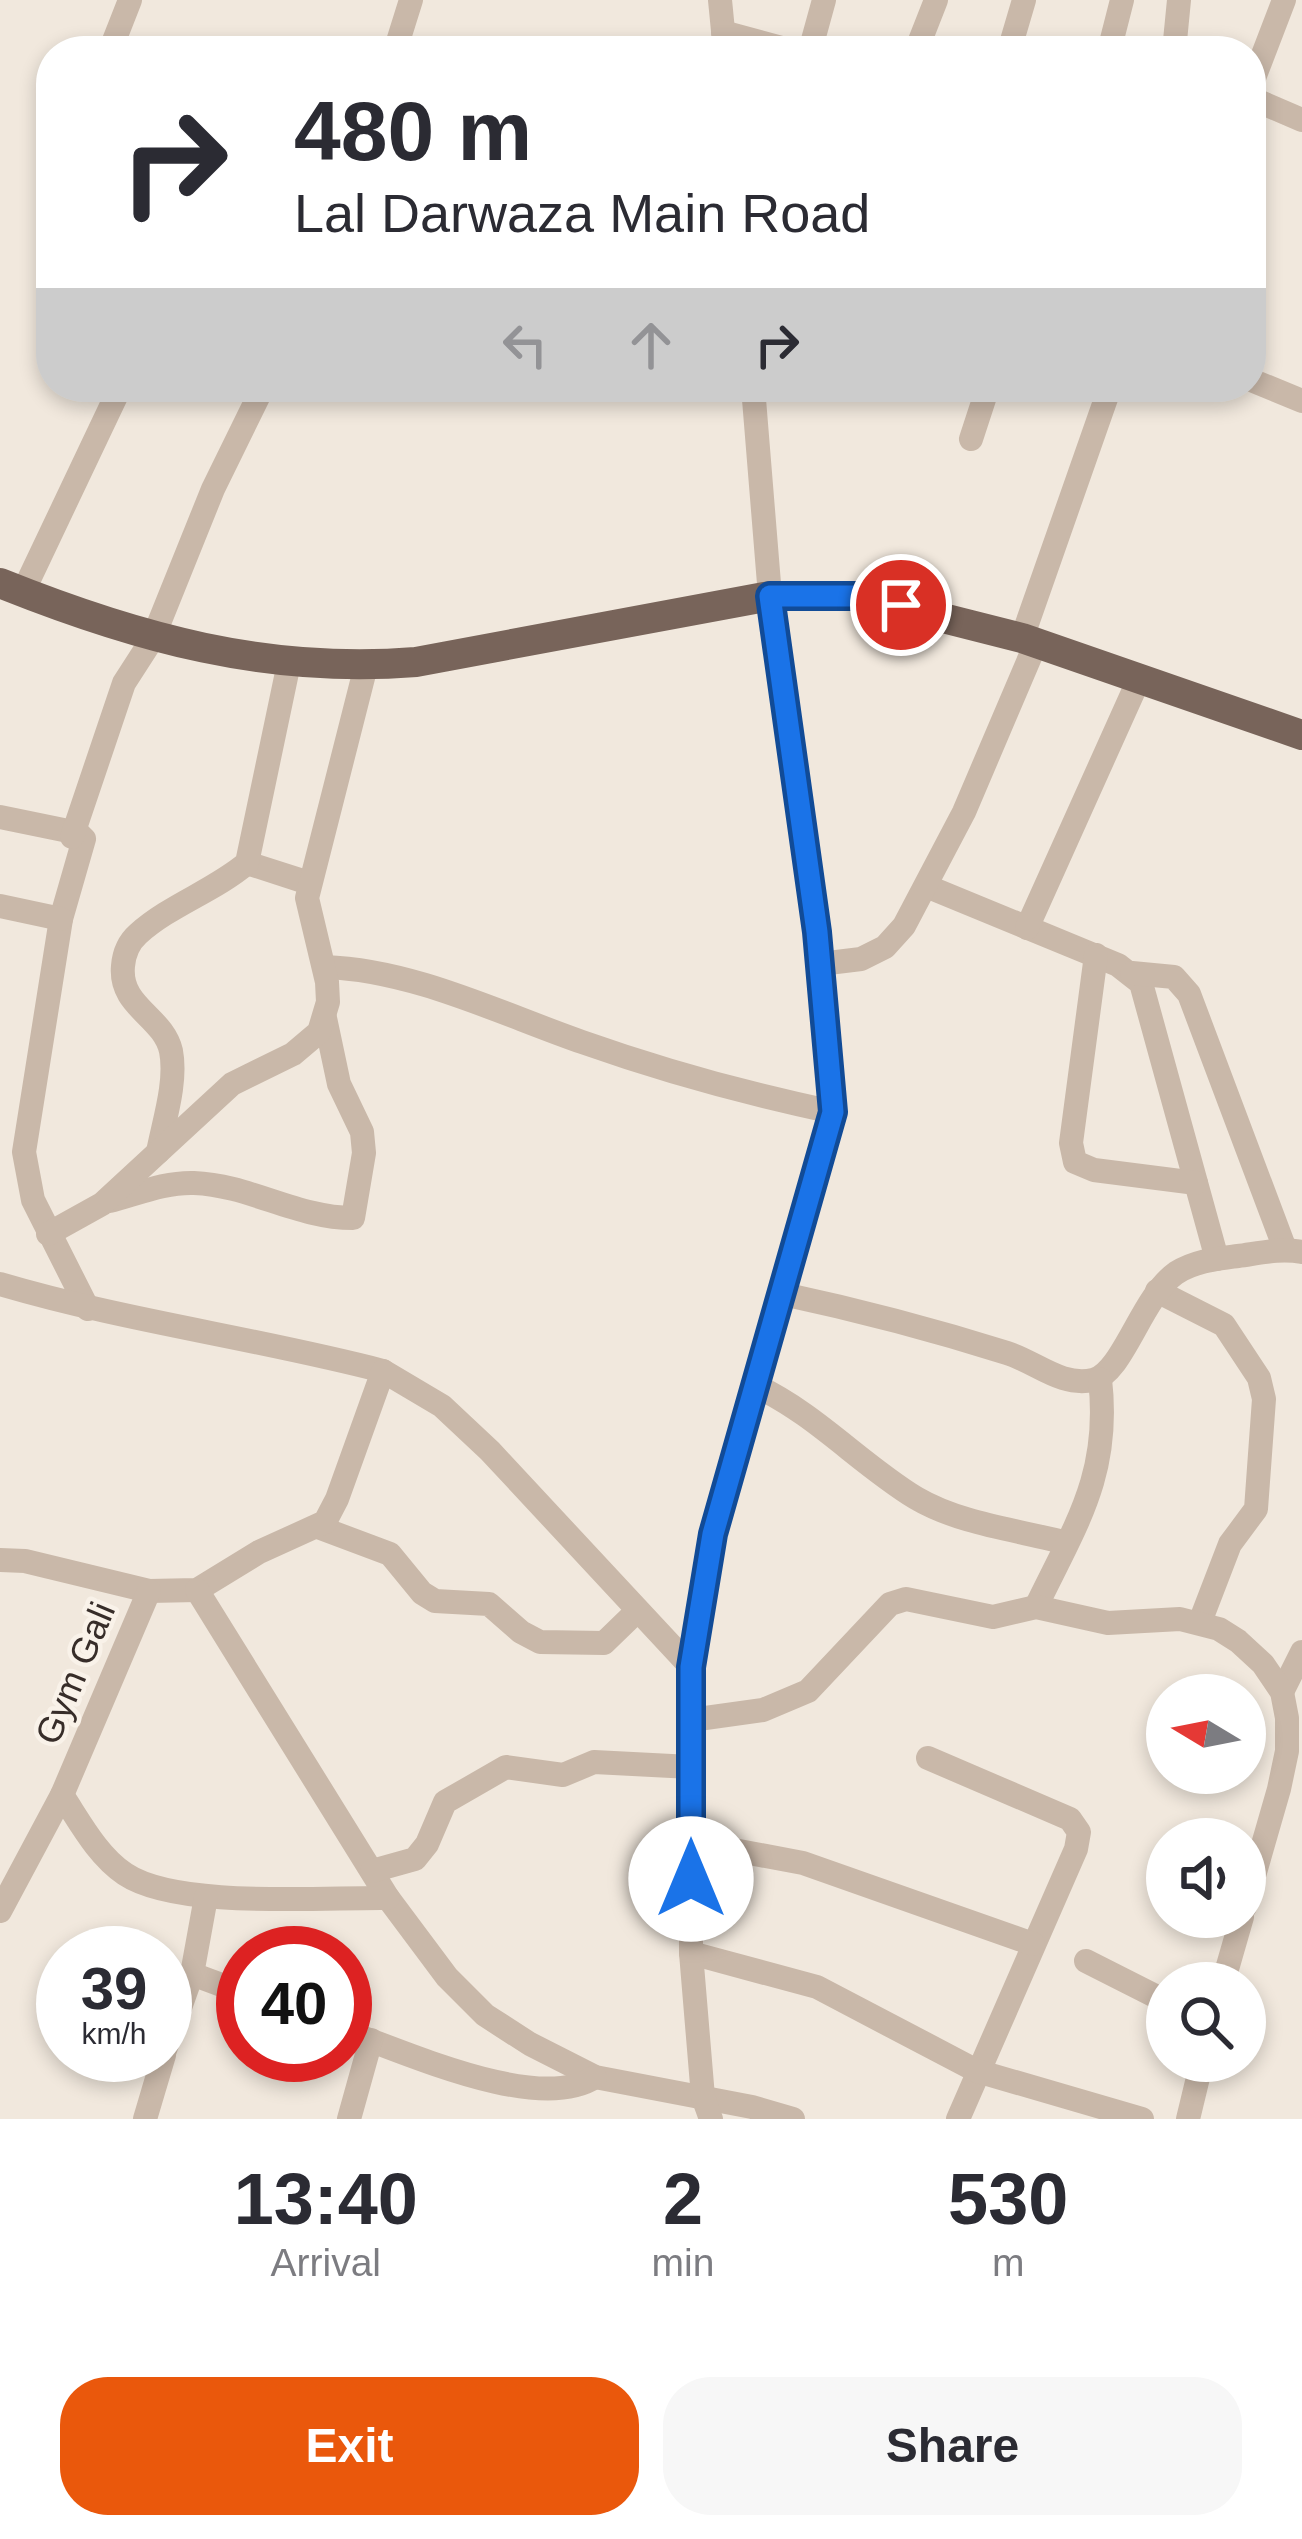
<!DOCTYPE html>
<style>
body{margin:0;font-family:Arial,sans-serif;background:#f7f7f7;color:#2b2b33;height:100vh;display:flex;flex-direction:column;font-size:45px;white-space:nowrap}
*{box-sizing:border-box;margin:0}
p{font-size:39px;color:#7c7c81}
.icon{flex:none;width:66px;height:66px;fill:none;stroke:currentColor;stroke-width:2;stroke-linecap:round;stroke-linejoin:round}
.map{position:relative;height:2119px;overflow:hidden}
.drawer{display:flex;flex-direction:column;background:#fff;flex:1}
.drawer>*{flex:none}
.banner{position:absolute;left:36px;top:36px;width:1230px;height:366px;border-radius:48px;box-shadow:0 6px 18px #0003;background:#fff;color:#2b2b33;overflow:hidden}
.needle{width:78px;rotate:280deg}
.fabs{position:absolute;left:1146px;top:1674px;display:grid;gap:24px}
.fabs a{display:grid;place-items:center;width:120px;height:120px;border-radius:50%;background:#fff;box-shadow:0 6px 18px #0003;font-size:60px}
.speed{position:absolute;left:36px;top:1926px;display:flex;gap:24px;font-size:60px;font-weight:700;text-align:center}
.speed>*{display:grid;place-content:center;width:156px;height:156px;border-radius:50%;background:#fff;box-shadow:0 6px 18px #0003;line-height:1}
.speed small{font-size:30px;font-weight:400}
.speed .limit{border:18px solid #d22;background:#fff;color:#111}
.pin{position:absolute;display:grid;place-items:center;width:102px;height:102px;color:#fff;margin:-51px;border:6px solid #fff;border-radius:50%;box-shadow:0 3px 12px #0007}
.me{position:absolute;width:132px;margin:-66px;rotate:0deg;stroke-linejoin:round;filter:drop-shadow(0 0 9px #0008)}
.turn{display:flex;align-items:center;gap:42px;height:252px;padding:0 60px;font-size:54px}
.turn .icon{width:156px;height:156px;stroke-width:2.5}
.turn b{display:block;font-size:84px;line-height:102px}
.lanes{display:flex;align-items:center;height:114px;padding:0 60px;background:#0003;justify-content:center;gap:60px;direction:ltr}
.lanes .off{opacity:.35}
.eta{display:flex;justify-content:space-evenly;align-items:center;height:204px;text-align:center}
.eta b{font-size:72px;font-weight:700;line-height:84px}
.button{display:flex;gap:24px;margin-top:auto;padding:24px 60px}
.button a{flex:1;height:138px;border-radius:48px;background:#ea580c;color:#fff;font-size:48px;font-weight:700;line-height:138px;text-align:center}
.button a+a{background:#f7f7f7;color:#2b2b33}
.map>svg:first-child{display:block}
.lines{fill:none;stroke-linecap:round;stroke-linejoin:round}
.minor{stroke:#c9b8a9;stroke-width:24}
.major{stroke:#78645a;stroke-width:30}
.route-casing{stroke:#114b97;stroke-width:30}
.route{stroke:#1a73e8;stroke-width:21}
.labels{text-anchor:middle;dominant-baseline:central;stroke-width:9;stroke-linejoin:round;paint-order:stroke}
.street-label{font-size:36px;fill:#372d29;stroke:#f9f2e9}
</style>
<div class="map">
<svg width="1302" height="2119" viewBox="0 0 1302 2119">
<rect width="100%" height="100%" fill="#f1e8dd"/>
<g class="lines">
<g class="minor">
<polyline points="720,0 725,51"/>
<polyline points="723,32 793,51"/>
<polyline points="110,51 130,0"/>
<polyline points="395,51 411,0"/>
<polyline points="810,51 824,0"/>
<polyline points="916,51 936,0"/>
<polyline points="1009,51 1024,0"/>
<polyline points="1109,51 1122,0"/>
<polyline points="1174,51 1179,0"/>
<polyline points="1251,86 1284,0"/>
<polyline points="1251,98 1302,120"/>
<polyline points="1251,380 1302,401"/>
<polyline points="971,439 988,387"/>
<polyline points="23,592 117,394"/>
<polyline points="1022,638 1110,387"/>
<polyline points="0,817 78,833 84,839 61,919 24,1152 33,1200 88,1309"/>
<polyline points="72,837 124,683 153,638 213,489 263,387"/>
<polyline points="247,863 309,883"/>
<polyline points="926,886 1118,965 1141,983 1217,1259"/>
<polyline points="0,906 61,919"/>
<polyline points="1027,928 1139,679"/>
<polyline points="1096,955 1071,1143 1075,1162 1094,1170 1196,1183"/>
<polyline points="820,964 861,959 885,947 904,926 964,812 1036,643"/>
<path d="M325,967C413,970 499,1013 582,1042C664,1071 748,1094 833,1112"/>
<polyline points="1132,973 1174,977 1189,994 1285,1249"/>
<path d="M158,1152C164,1121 177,1082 171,1051C163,1016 119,1007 123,966C124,954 129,942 138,934C170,905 214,891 247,863L289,663"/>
<path d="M110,1201C137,1194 165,1182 194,1183C249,1185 297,1218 353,1218L364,1153L362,1132L339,1084L325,1018"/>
<polyline points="48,1234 102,1204 232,1084 293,1054 319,1032 328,1002 327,982 307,898 366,666"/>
<path d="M0,1284C125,1321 256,1338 383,1371"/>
<polyline points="1157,1291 1224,1325 1259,1378 1264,1399 1256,1509 1230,1544 1200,1622"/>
<path d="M783,1294C858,1310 934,1330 1007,1353C1036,1362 1061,1387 1093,1380C1123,1373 1141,1298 1176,1273C1195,1261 1216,1259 1238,1256C1260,1253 1280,1248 1302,1252"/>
<path d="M756,1386C816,1414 860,1464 916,1498C960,1524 1018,1530 1067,1543"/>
<polyline points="318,1527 390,1554 422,1593 435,1601 489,1604 521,1632 540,1642 604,1643 636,1612"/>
<polyline points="0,1560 25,1561 149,1591 197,1590 259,1552 325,1522 337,1499 383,1371 442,1406 490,1451 691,1667"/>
<polyline points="197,1590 388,1898 447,1977 485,2015 530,2044 595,2077 752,2107 793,2119"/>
<path d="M1036,1607C1076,1524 1111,1474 1100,1379"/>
<polyline points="1282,1692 1302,1652"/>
<polyline points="691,1720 763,1710 808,1691 890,1604 906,1599 993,1617 1036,1607 1108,1623 1180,1619 1219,1629 1238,1641 1263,1664 1282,1692 1287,1718 1287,1751 1279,1789 1245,1907"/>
<polyline points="928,1758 1070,1819 1079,1832 1076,1849 958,2119"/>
<path d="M62,1795C80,1822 97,1855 125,1874C177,1909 322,1897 388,1898"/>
<polyline points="691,1842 803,1863 1033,1944"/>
<polyline points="372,1871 415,1859 427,1844 445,1802 506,1767 563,1775 594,1762 691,1767"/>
<polyline points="0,1911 62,1795 149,1591"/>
<polyline points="691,1953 817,1987 977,2071 1142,2119"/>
<polyline points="1086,1961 1167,2002"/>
<polyline points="192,1974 243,1993"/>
<polyline points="1223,1983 1242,1917"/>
<path d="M345,2031C406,2052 539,2114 595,2077"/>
<polyline points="165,2050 192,1974 206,1897"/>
<polyline points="145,2119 164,2055"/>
<polyline points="349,2119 371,2040"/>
<polyline points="711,2119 703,2097 691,1953 691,1667 713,1534 833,1112 817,931 770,596 753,387"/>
<polyline points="1188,2119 1202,2061"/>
</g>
<path class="major" d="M0,583C137,638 267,674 416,662L770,596H856L1022,638L1302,735"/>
</g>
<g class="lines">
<g class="route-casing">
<polyline id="route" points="691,1879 691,1667 713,1534 833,1112 817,932 770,596 856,596 901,605"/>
</g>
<use href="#route" class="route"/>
</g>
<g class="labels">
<g class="street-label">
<text transform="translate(75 1673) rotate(-67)">Gym Gali</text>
</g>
</g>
</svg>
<div class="fabs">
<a><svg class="needle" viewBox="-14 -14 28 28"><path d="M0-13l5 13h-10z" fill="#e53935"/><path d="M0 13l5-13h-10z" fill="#7c7c81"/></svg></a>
<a><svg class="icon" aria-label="sound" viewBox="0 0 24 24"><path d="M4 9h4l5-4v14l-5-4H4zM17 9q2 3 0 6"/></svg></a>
<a><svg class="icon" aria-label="search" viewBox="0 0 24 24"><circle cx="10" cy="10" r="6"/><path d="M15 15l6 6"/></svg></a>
</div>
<div class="speed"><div>39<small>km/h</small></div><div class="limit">40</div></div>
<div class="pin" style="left:901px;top:605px;background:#d93025"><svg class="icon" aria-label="arrive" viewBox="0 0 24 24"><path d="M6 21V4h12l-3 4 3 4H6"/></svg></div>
<svg class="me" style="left:691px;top:1879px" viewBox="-20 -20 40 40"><circle r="19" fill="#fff"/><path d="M0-13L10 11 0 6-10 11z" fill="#1a73e8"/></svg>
<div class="banner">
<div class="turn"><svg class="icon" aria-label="right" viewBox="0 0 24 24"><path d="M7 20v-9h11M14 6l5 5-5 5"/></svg><div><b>480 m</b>Lal Darwaza Main Road</div></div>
<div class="lanes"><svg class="icon off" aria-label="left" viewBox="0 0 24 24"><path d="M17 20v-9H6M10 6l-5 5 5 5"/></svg><svg class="icon off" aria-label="ahead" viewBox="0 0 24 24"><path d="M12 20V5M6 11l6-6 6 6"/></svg><svg class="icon" aria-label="right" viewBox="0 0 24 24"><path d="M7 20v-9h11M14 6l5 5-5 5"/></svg></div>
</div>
</div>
<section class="drawer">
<div class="eta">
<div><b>13:40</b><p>Arrival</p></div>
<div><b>2</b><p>min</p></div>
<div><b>530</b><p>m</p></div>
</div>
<div class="button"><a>Exit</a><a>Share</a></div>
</section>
